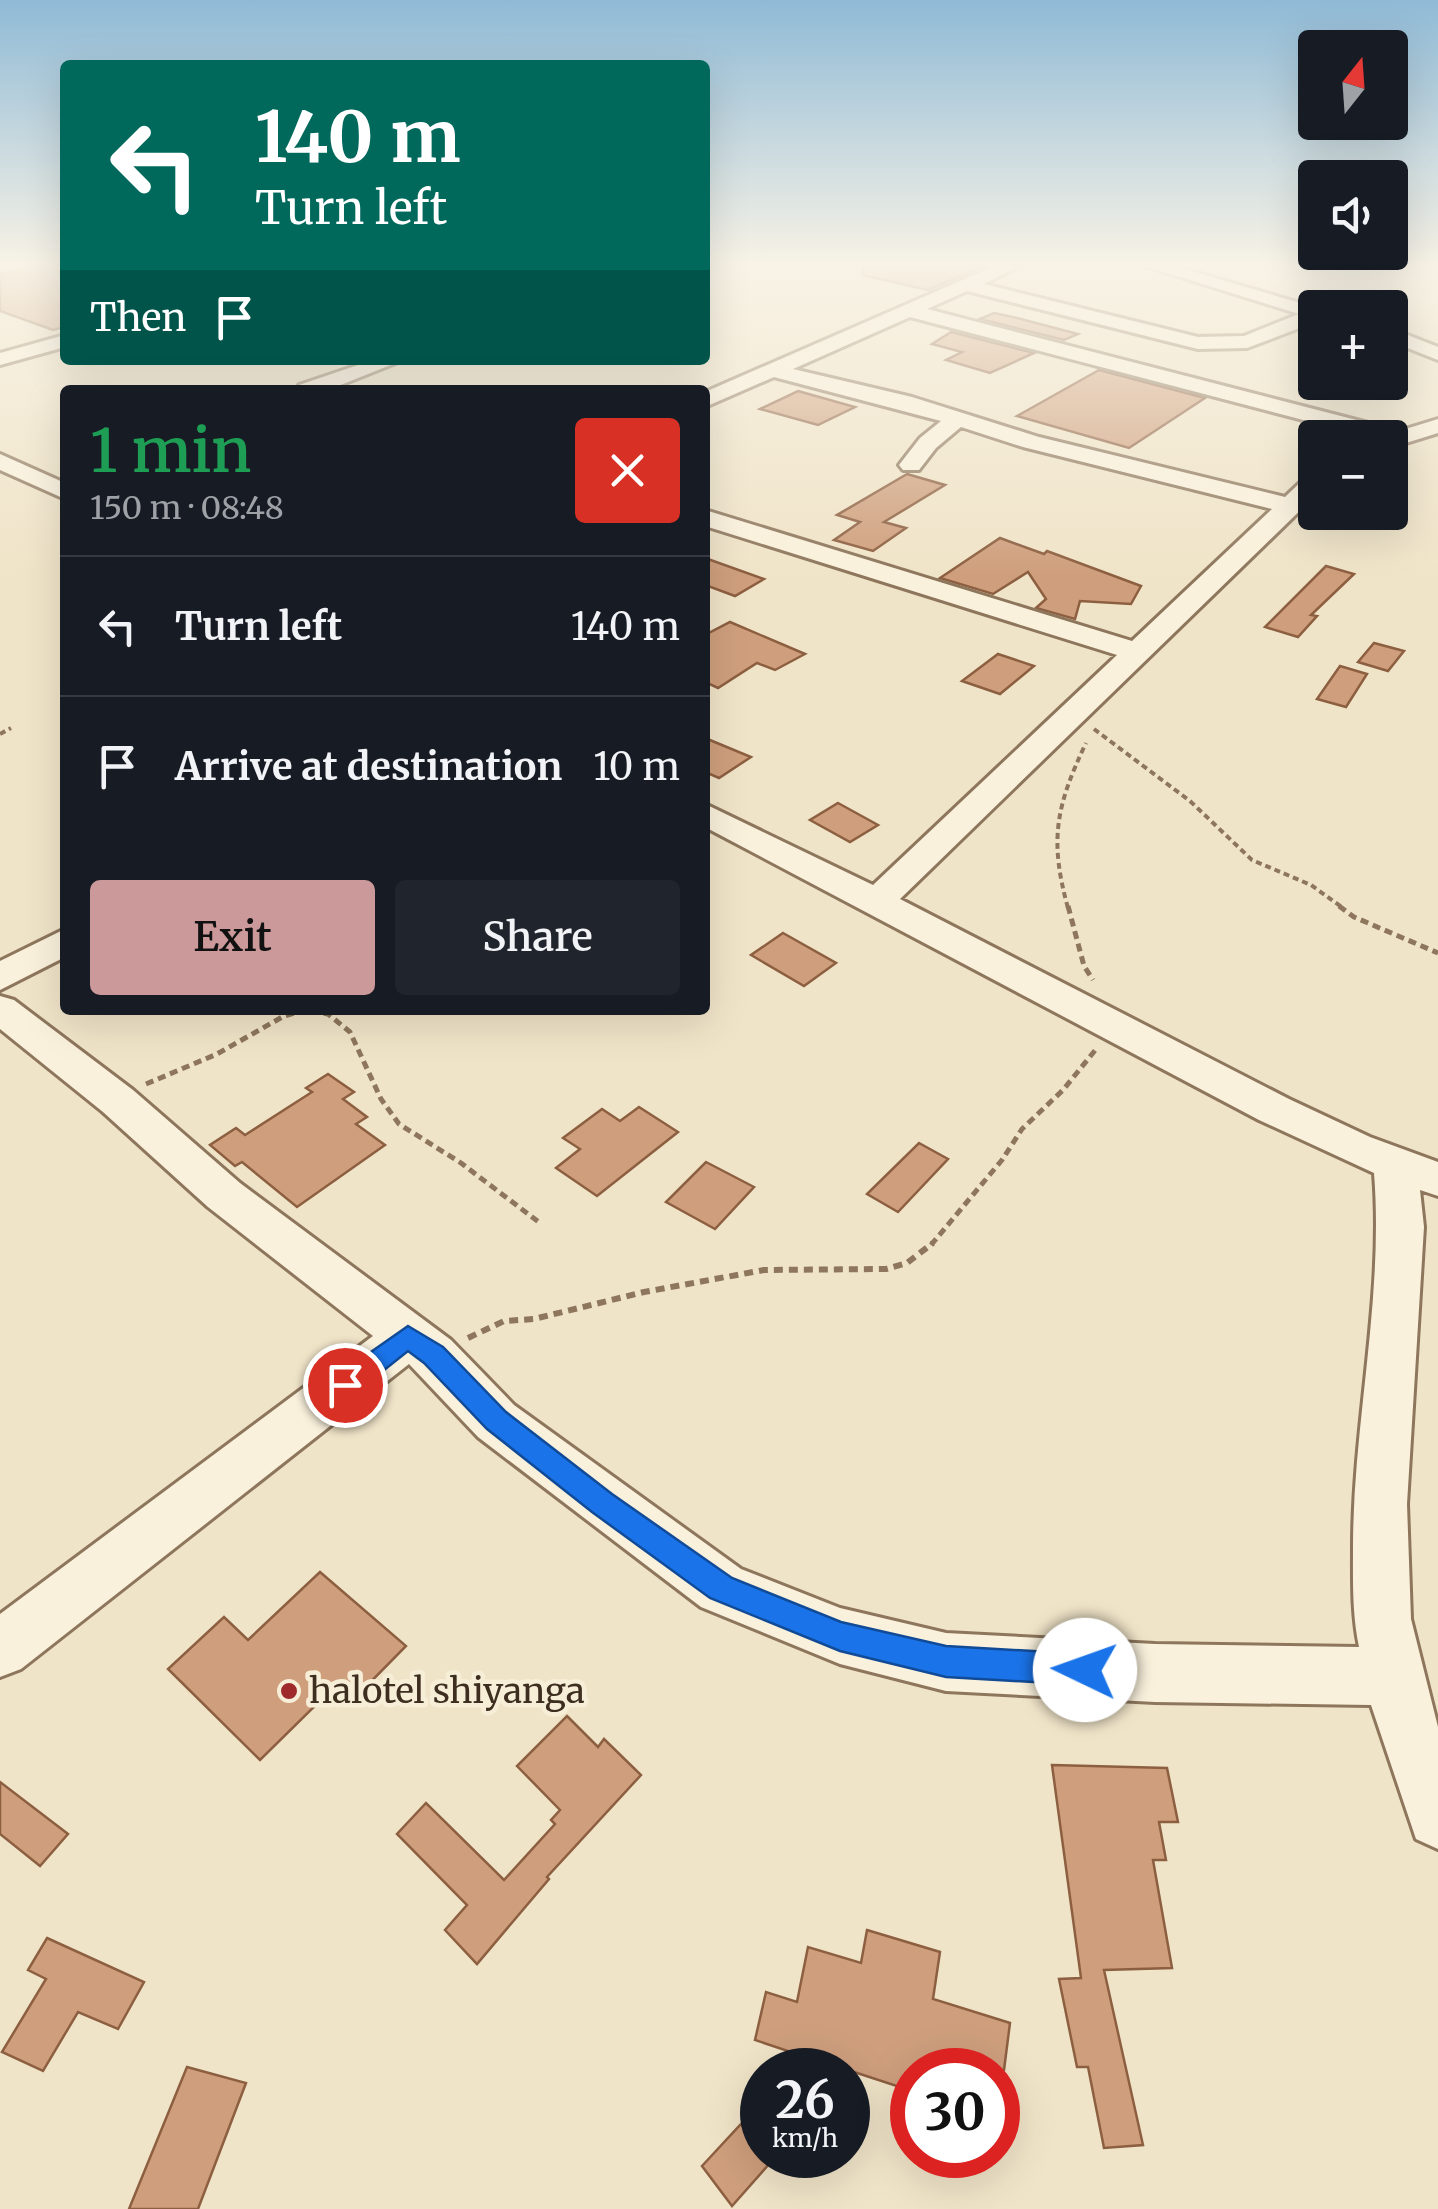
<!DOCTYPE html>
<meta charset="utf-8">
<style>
body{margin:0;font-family:Merriweather,serif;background:#20242c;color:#f1f3f6;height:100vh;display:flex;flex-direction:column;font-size:38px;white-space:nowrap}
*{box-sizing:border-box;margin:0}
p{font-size:32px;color:#9ea1a6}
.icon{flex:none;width:55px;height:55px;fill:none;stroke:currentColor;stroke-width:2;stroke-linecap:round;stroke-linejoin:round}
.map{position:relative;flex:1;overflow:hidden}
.side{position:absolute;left:60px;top:385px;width:650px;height:630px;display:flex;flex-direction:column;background:#171b24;border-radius:10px;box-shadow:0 10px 40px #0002}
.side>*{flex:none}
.banner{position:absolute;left:60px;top:60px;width:650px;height:305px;border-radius:10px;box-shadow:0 10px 40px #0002;background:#00695c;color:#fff;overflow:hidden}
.needle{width:65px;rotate:17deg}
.tools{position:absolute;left:1298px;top:30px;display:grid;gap:20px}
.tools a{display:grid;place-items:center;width:110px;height:110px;border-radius:10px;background:#171b24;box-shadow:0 10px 40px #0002;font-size:50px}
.speed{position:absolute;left:740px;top:2048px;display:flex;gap:20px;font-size:50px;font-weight:700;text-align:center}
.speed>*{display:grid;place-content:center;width:130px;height:130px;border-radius:50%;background:#171b24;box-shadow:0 10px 40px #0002;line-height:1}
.speed small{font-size:25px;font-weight:400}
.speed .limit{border:15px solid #d22;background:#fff;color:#111}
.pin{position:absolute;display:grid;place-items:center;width:85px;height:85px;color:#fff;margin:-42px;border:5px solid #fff;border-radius:50%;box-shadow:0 2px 10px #0007}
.me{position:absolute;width:110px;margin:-55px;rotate:273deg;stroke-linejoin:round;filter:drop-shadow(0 0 8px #0008)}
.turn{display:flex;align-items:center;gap:35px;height:210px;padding:0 30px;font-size:45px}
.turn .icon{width:130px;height:130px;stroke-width:2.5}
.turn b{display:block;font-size:70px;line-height:85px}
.then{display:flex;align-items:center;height:95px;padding:0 30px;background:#0003;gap:20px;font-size:38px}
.round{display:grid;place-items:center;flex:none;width:105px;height:105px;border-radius:10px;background:#20242c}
.head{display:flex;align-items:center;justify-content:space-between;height:170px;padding:0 30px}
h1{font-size:60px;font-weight:600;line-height:75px;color:#1e9e55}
.cta{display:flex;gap:20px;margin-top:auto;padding:20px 30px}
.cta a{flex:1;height:115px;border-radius:10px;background:#cc999b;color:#111;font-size:40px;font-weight:600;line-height:115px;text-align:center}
.cta a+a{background:#20242c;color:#f1f3f6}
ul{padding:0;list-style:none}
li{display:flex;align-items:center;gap:30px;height:140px;padding:0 30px;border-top:2px solid #363941}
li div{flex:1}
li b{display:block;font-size:38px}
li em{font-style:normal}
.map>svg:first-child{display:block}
.building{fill:#cf9f7d;stroke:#8d5f41;stroke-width:2.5}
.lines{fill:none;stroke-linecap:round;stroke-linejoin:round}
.minor-casing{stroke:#8d765c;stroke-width:6}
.path-far2{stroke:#8d765c;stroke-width:4;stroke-dasharray:6 4;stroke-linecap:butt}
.path-far1{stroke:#8d765c;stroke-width:5;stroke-dasharray:8 5;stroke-linecap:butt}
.path{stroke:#8d765c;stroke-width:6;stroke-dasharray:9 6;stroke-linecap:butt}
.minor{fill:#faf1dc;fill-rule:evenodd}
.route{fill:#1a73e8;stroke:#114b97;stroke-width:2.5}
.poi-dot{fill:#9e2a2b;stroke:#f7eed8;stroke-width:4}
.labels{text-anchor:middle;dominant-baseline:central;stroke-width:9;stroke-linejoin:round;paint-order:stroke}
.near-poi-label{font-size:35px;fill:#3d2e20;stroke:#f7eed8;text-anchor:start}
</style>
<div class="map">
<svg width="1438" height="2209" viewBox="0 0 1438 2209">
<rect width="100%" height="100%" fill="#f0e4c8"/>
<g class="building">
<polygon points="35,265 65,265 65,327 53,330 0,311 0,274"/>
<polygon points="863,265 987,265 928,290 862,275"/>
<polygon points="994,313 1017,318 1078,334 1064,340 980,319"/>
<polygon points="951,332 1034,353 990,373 946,360 962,352 932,344"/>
<polygon points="1099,370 1205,398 1129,448 1017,416"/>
<polygon points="798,391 855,407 818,425 760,409"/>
<polygon points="907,474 945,485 884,522 906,528 873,551 834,540 860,522 837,515"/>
<polygon points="1000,538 1044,554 1047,551 1141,586 1131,604 1080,601 1075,619 1036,608 1046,599 1028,572 993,594 940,578"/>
<polygon points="705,558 764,579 735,596 705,585"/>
<polygon points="1326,566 1354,574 1311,615 1317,616 1298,637 1265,627"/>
<polygon points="730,622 805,654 775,670 757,663 718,688 705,682 705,635"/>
<polygon points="1374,643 1404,651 1388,671 1358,662"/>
<polygon points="998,654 1034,666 1000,694 962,681"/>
<polygon points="1340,666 1367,674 1346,707 1317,699"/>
<polygon points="705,738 751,757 719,778 705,772"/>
<polygon points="838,803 878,825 850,842 810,820"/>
<polygon points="783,933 836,963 804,986 751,955"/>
<polygon points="328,1074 354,1092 343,1099 367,1117 356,1124 385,1145 297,1207 242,1162 235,1166 210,1145 236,1128 245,1135 312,1092 306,1088"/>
<polygon points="639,1107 678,1132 597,1196 556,1168 580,1149 563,1138 602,1109 620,1121"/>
<polygon points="919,1143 948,1159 898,1212 867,1194"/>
<polygon points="706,1162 754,1187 715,1229 666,1202"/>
<polygon points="320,1572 406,1646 348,1705 332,1689 260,1760 168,1669 224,1617 248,1640"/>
<polygon points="567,1716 598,1747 604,1739 641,1775 547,1877 549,1879 477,1964 445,1930 467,1905 397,1834 426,1803 504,1880 555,1824 551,1820 560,1810 517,1766"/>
<polygon points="1052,1765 1167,1768 1178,1822 1159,1822 1166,1860 1153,1860 1172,1968 1104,1970 1143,2145 1104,2148 1088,2067 1077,2067 1059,1979 1081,1978"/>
<polygon points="0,1782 68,1834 40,1866 0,1834"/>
<polygon points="867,1930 940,1952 933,1999 1010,2023 1004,2070 912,2070 912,2091 848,2070 796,2070 800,2055 755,2040 766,1992 797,2002 808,1947 861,1963"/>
<polygon points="47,1938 144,1982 118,2029 78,2012 43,2071 2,2052 46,1979 28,1970"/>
<polygon points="187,2067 246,2083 198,2209 129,2209"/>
<polygon points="741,2124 770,2163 732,2206 702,2166"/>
</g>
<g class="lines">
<g class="minor-casing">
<g id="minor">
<path d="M997,265H1021L984,284L1198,337L1244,336L1299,314L1142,265H1171L1317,308L1315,322L1247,348L1198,349L967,291L927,309L1399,431L1438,419V433L1390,448V438H1372L910,317L793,369L912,397L1039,437L1285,497L1306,477L1315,475V496L900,899L1289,1099L1370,1137L1438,1162V1196L1420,1190L1424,1227L1407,1504L1411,1619L1438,1727V1849L1416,1839L1371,1705L1155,1702L946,1691L840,1664L701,1607L478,1437L409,1364L21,1669L0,1677V1614L373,1336L208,1207L103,1112L0,1029V996L14,1000L133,1090L240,1183L451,1340L514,1405L741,1569L840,1608L946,1633L1155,1644L1359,1647C1352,1614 1353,1581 1353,1547C1353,1423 1384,1298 1374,1173L1259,1120L705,827V804L873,885L1117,655L705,526V510L1132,641L1272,509L1023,447L961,427L936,448L919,470H903L899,465L920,438L941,421L774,377L705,407V392Z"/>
<polygon points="1390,328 1438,347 1438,360 1390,341"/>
<polygon points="65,335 65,347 0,365 0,353"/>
<polygon points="373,360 403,360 328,390 296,390 299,385"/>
<polygon points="0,454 65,483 65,499 0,470"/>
<polygon points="65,929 65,957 0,990 0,961"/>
</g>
</g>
<g class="path-far2">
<polyline points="1094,729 1190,801 1252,860 1311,885 1343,908"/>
<polyline points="0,734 11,728"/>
<path d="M1068,908C1049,840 1056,806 1086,743"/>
</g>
<g class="path-far1">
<polyline points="1068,906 1084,966 1093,980"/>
<polyline points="1339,906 1354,917 1438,953"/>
<polyline points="146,1084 217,1054 284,1016 306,1010 328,1014 350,1032 381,1099 399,1124 461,1163 540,1223"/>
<polyline points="931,1245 1002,1160 1022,1129 1063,1090 1097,1048"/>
</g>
<polyline class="path" points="468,1338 504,1321 534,1319 644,1292 764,1270 886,1269 907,1263 933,1243"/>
<use href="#minor" class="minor"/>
</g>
<linearGradient id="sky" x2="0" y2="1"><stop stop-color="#8fbad6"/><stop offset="0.46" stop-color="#f8f3e6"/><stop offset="1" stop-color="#f8f3e6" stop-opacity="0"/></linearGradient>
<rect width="1438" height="574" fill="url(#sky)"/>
<polygon class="route" points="408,1326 443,1347 506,1412 612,1494 732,1578 841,1622 946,1646 1085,1654 1096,1659 1101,1670 1096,1680 1085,1685 946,1677 840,1651 710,1598 592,1512 487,1429 424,1363 408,1351 355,1393 345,1396 335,1393 331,1385 335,1377"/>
<circle class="poi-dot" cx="289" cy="1691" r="10"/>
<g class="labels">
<g class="near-poi-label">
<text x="309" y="1691">halotel shiyanga</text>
</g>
</g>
</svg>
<div class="tools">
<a><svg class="needle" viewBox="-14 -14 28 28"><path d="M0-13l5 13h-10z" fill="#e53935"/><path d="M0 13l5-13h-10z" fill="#9ea1a6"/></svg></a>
<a><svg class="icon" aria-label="sound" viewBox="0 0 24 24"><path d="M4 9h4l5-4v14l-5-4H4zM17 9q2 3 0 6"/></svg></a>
<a>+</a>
<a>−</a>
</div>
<div class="speed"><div>26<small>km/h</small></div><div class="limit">30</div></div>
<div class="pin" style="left:345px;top:1385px;background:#d93025"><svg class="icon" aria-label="arrive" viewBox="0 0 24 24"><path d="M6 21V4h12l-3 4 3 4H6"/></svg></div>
<svg class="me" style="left:1085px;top:1670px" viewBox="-20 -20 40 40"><circle r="19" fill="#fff"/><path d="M0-13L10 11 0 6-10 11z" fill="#1a73e8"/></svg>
<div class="banner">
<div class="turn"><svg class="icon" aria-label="left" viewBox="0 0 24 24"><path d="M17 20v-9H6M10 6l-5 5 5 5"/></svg><div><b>140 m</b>Turn left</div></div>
<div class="then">Then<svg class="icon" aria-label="arrive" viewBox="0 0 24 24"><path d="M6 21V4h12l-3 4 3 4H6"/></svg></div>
</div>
<section class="side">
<div class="head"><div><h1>1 min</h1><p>150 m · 08:48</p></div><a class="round" style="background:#d93025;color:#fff"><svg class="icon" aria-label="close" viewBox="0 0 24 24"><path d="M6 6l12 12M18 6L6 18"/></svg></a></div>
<ul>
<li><svg class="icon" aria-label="left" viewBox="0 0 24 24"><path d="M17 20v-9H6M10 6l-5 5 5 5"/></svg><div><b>Turn left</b></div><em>140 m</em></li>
<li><svg class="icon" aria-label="arrive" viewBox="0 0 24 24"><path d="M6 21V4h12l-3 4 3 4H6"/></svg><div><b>Arrive at destination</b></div><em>10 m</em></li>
</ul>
<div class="cta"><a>Exit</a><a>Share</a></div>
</section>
</div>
